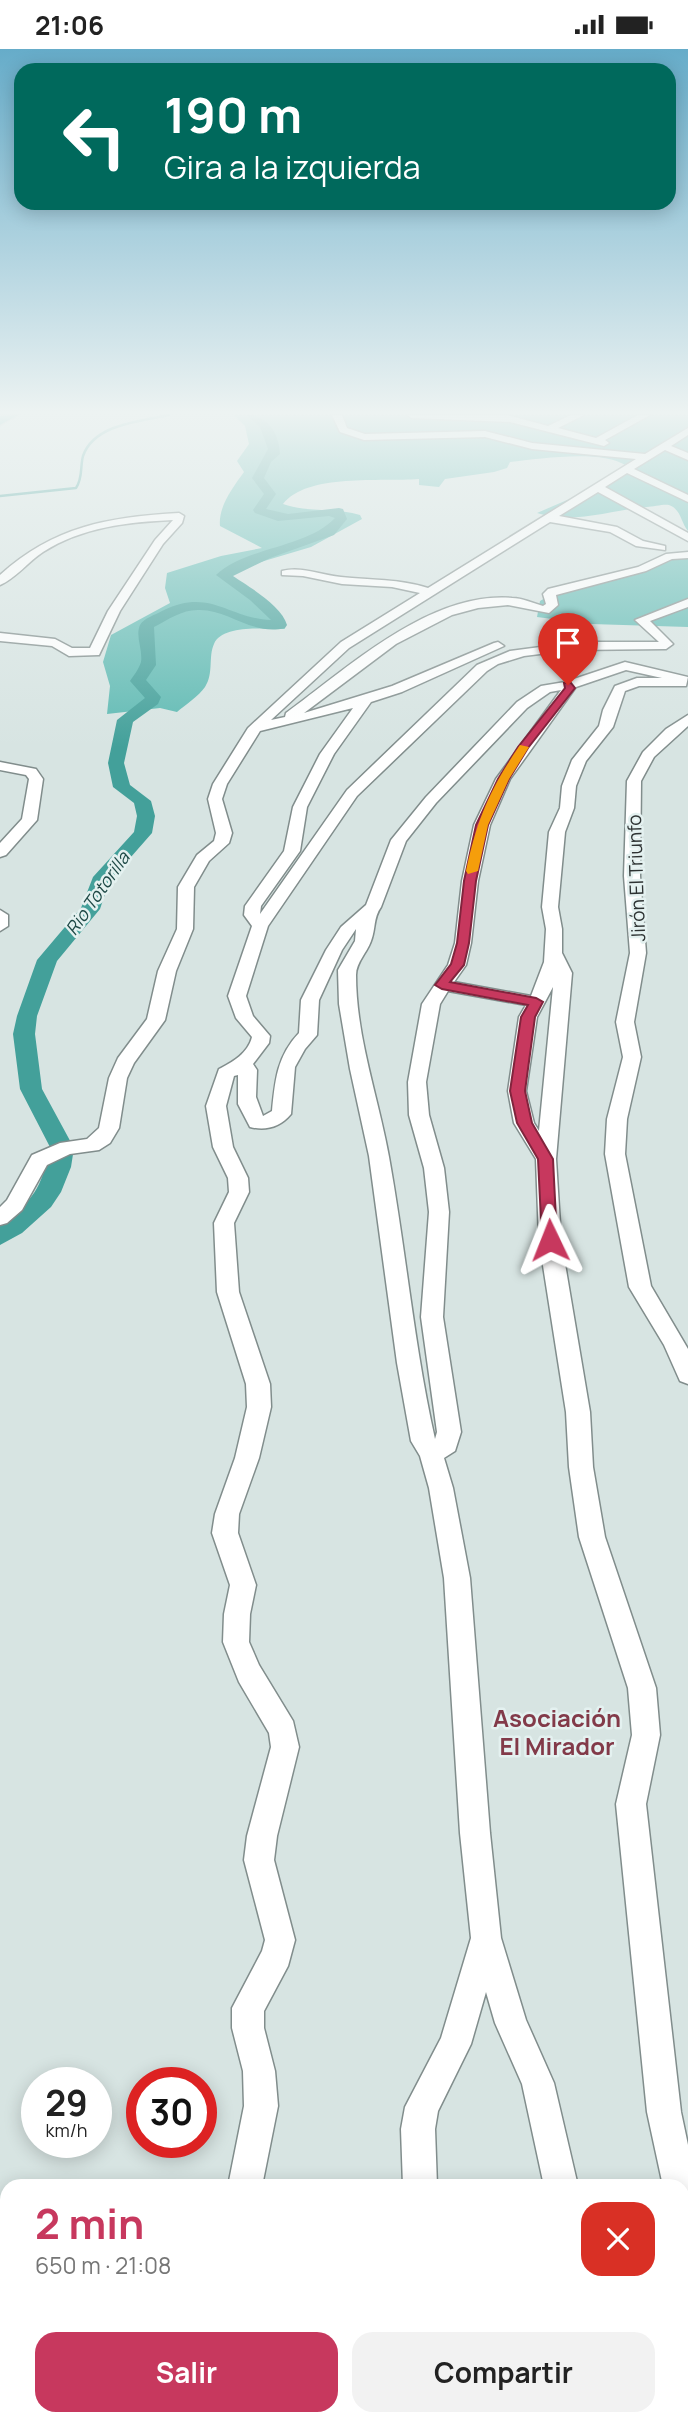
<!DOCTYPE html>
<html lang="es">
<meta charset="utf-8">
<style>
body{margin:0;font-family:Manrope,sans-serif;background:#f2f2f2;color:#222;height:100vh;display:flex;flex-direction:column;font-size:26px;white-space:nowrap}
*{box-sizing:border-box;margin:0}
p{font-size:23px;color:#767676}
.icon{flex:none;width:38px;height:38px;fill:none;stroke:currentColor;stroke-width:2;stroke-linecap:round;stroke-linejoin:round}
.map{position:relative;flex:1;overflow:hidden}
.details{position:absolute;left:0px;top:2130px;width:690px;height:247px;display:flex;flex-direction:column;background:#fff;border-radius:21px 21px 0 0;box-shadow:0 4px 18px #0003}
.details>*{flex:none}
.guide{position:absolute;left:14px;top:14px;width:662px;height:147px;border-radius:21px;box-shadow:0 4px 18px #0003;background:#00695c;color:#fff;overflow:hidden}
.speed{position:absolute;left:21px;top:2018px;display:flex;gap:14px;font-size:35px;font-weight:700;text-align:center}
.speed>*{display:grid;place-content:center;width:91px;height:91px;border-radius:50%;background:#fff;box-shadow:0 4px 18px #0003;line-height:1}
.speed small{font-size:18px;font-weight:400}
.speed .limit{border:10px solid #d22;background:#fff;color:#111}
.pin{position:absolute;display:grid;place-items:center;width:60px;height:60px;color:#fff;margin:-72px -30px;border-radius:50% 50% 50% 0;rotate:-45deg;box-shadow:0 0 7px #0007}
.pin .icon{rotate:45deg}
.me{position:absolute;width:77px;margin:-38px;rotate:358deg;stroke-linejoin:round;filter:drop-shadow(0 0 5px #0008)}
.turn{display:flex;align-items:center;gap:24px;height:147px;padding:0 35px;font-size:32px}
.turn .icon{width:91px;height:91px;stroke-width:2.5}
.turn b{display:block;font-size:49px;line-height:60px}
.round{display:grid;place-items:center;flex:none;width:74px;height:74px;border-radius:21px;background:#f2f2f2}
.summary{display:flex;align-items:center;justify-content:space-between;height:119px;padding:0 35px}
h1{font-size:42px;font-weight:700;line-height:52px;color:#c7385e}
.action{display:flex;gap:14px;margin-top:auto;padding:14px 35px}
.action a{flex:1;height:80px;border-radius:21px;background:#c7385e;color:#fff;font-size:28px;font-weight:700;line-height:80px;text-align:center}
.action a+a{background:#f2f2f2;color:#222}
.status{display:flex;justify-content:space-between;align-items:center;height:49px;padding:0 35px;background:#fff;direction:ltr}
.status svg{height:19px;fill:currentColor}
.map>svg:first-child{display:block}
.forest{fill:#5fbab3}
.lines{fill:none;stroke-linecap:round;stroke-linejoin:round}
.stream{stroke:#43a09a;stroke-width:2.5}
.river{fill:#43a09a;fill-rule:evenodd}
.minor-casing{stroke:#818d8c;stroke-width:3}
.highway-casing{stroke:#c0c2c2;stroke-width:3}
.minor{fill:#fff;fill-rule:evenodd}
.highway{fill:#159b95;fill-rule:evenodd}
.route{fill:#c7385e;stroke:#81243d;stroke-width:2}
.slow{fill:#f59e0b}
.labels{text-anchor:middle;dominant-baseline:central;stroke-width:5;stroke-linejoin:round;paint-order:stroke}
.far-water-label{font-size:18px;font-style:italic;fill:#1f4946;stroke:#e4f1f0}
.street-label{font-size:19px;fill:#2e3333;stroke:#e4f1f0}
.near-neighbourhood-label{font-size:24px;font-weight:bold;fill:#823a49;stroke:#e4f1f0}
</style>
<div class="status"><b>21:06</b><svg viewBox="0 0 49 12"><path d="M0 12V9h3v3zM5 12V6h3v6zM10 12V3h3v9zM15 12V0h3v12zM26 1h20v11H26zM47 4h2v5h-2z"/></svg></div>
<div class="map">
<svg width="688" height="2376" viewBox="0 0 688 2376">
<rect width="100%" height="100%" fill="#d7e4e2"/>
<g class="forest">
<path d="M234,366H688V482C681,474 681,460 669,456C663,455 653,458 647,458C611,461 572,476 537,464L611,432L627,417C600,400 541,410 510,413L507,419L494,423L445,430L439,438L419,436V430C381,433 307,424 283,455C307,464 334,458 360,466L362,470L311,498L237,520L227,526C234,541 253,542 265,552C274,559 280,569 285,580C268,580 222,575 214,595C208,608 214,624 205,638C199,647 185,656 177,663L160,659L107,665L110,637L103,613L111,586L170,554L165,539L167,524L221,507L262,499L220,477C218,458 233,438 244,423L237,412L249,395L245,377Z"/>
<polygon points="667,509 688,510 688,578 591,575 537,568 540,552 552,545 635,523"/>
</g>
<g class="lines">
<path class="stream" d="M0,447L76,439C83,429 80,418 83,407C94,375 141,372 169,366"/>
<path class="river" d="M246,366C267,366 279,383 280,405L271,413L264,429L276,445L266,460L288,465L339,459L343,460L347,470L334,486L270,509L233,527C248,537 282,557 287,576L285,579C253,587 229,561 200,561C183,560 169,570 154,578L156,616L146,631L161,648L158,655L133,673L124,714L130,736L151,752L155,767L152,784L109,833L100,860L57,912L37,967L35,985L42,1040L74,1099L71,1118L61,1143L51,1158L22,1184L0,1196V1175C36,1149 39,1141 51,1100L20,1040L13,985L17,967L37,911L81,859L93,828L134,783L137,767L134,754L113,738L108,714L117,671L145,649L130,632C134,626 139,620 141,613C143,601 135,587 140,576C144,569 155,566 162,562C210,538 227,569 271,571L250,551L216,526C245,498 307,499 335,469L329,467L278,472L255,464L253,461L264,445L252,429L268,400L260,378Z"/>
<g class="minor-casing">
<g id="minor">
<path d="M332,366H342L347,379L365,385L485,382L532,394L645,405L688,379V386L671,397L688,404V411L665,401L634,420L688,446V453L627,424L605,438L688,484V492L598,443L559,467L617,478L643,492L665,497V501L636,497L610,483L550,473L349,599L271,671L285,668L286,664C348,619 430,542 512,549C522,549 533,554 543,557L546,555L543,545L548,540L638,518L666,505L688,503V509L672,510L646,522L556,546L558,556L549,564L508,556L478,559L452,566L396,595L304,664L392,637L494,594L498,593L504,597L402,643L371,653L334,705L307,758L300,802L261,857L260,865L347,741L477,616L510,602L548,597L554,593H659L635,571L688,550V558L650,572L673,595L666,600L572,601L524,607L498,615L487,622L357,747L268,877L246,947L253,967L270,987L269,994L253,1015L257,1021L256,1048L263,1067L272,1062C275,1032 277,1007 299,984L301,951L326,901L341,878L366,856L391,791L426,748L517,653L541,637L565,633L625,613L688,628L686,637H639L625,642L613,678L586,712L576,737L574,759L565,783L558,858L562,880V904L572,924L556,1110L561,1191L590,1363L593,1418L605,1488L656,1639L660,1686L646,1755L681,2063L688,2096V2195L682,2193V2137H663L647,2063L616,1755L632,1686L628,1639L579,1488L569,1418L566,1363L539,1191L536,1110L514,1074L508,1042L519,968L526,956L448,942L440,955L426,1033L429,1066L444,1119L449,1163L443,1268L461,1383L455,1402L444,1409L453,1439L470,1529L490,1784L501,1889L526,1971L554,2034L578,2137H544L522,2035L495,1974L486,1943L471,1995L438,2062L435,2080L437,2137H403L401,2080L405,2058L441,1989L471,1889L460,1784L444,1529L429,1439L420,1407L411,1392L397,1314L369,1107L350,1020L339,955L338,921L355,892L356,880L342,901L319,951L317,986L305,1000L295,1018L291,1065C280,1078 266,1082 250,1078L238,1055V1026L234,1027L226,1057L233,1098L248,1129L249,1143L234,1174L239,1243L270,1335L271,1358L259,1409L239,1465L238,1484L256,1536L250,1565L249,1593L259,1616L293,1672L299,1698L277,1787L274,1811L295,1891L288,1917L264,1962V1979L275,2022L278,2057L262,2137H228L244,2057L243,2022L232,1979V1959L262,1902L265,1891L244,1811L247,1787L271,1698L269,1684L239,1633L223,1593L224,1565L230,1536L212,1484L215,1465L235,1409L247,1358L246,1335L217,1243L214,1174L229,1143L228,1129L213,1098L206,1057L219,1020C233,1013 248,1004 252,988L236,969L228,947L252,877L244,866L245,857L284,802L293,758L320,705L353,659L260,682L227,735L222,750L232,784L229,794L209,812L194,838L193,880L176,922L165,971L134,1014L127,1029L119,1079L110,1094L99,1101L70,1105L47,1116L22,1161L7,1174L0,1176V1158L7,1151L32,1106L60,1094L87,1090L99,1079L109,1029L118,1009L147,970L158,922L177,880L178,838L197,806L214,792L216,784L208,750L213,735L248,679L341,593L420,544L392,538L342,535L303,527L282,526V522C302,517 321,526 341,528C371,531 400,530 428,539L636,410L532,400L485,388L364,391L340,383ZM626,621L662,629H637L615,637L603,661L599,677L572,711L562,737L560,759L549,783L542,858L546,880L544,913L531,947L454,933L466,916L471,894L478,832L490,776L510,730L576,638ZM561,641L496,730L474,776L462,832L455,894L448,916L422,955L408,1033L409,1066L424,1119L429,1163L421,1268L437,1383L435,1390C414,1297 406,1202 389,1108C378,1047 356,988 356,926C356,913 367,904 371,892C376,879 373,869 381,858L406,792L436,754L527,659L550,643ZM553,938L539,1082L534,1074L526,1042L537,968Z"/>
<polygon points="407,366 507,366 548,377 571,366 584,366 558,379 596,389 638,366 650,366 605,391 609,394 604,397 510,373 412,369"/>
<path d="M179,464L184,467L182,474L163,495L120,562L99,606L69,607L52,597L0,592V584L55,590L72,599H90L108,562L155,491L173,471C128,473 82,478 43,503C29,512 15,530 0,536V526C54,477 109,468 179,464Z"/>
<polygon points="688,666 688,677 654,708 641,732 640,827 646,904 634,973 641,1008 627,1070 625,1105 651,1237 688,1300 688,1335 680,1332 664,1296 629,1238 605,1105 607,1070 623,1008 616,973 630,904 624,827 627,732 643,703 666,680"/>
<polygon points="0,713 36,720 43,730 37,771 6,806 0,808 0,794 22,770 29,730 26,726 0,721"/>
<polygon points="0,861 8,866 8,877 0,882"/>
<polygon points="191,2370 229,2370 230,2376 192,2376"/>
<polygon points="421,2370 459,2370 460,2376 422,2376"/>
<polygon points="583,2370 621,2370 622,2376 584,2376"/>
</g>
</g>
<g class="highway-casing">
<polygon id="highway" points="18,366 0,376 0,367"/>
</g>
<use href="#minor" class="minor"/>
<use href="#highway" class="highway"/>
</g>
<linearGradient id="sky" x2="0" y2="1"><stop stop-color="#66acc9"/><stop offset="0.52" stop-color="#edf3f2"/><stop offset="1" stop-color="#edf3f2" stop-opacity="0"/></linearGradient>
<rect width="688" height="699" fill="url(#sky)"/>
<polygon class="route" points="564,634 571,634 575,639 528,699 509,730 488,776 476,832 469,894 464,916 450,933 536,949 543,953 535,968 525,1042 532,1074 553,1110 557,1191 550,1197 542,1191 538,1110 517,1074 510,1042 521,968 528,956 442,940 435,936 451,915 457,894 464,832 476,776 498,730 518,698 565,639"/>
<path class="slow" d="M520,696L529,698L509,730L488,776L478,822L468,825L466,822C477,770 490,740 520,696Z"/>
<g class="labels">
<g class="far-water-label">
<text transform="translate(97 844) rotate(-55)">Rio Totorilla</text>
</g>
<g class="street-label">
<text transform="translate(636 829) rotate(-92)">Jirón El Triunfo</text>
</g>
<g class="near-neighbourhood-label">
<text x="557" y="1668">Asociación<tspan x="557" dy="28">El Mirador</tspan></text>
</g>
</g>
</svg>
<div class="speed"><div>29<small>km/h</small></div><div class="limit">30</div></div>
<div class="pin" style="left:568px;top:636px;background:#d93025"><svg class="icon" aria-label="arrive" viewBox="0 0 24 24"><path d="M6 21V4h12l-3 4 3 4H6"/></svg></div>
<svg class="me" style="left:550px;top:1191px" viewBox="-20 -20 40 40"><path d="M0-17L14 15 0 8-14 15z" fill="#c7385e" stroke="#fff" stroke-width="4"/></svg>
<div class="guide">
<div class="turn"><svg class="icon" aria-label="left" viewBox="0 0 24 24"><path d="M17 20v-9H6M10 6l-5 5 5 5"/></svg><div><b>190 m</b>Gira a la izquierda</div></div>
</div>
<section class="details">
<div class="summary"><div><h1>2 min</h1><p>650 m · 21:08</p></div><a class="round" style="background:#d93025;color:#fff"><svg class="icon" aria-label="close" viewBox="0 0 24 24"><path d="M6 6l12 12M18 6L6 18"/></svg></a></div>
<div class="action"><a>Salir</a><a>Compartir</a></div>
</section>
</div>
